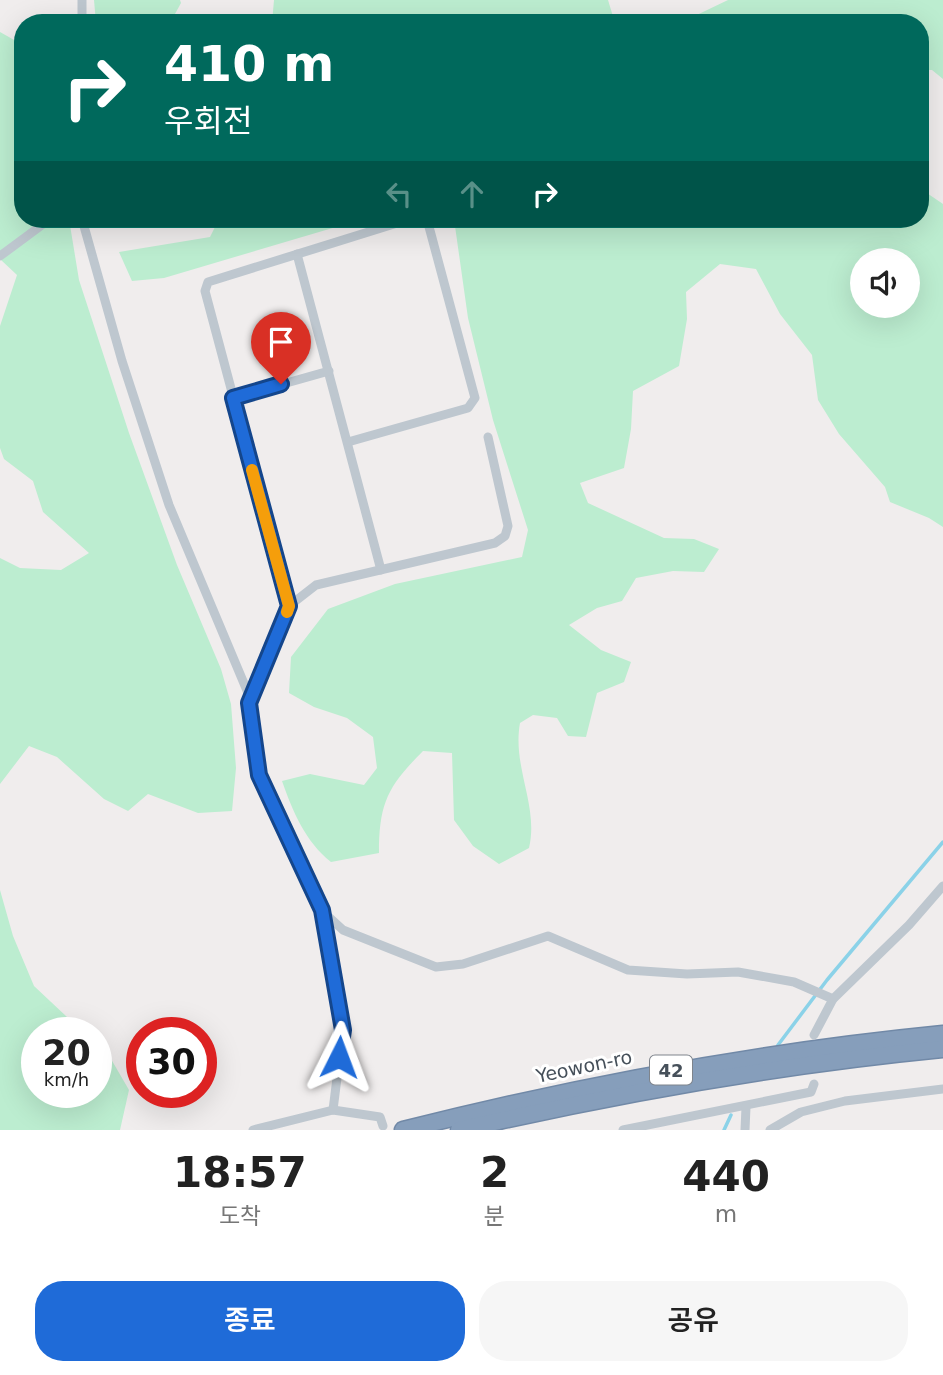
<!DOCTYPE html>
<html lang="ko">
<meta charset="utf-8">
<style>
body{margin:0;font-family:"DejaVu Sans","Noto Sans KR",sans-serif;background:#f6f6f6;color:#222;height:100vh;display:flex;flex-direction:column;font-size:26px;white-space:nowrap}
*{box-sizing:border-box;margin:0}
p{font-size:23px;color:#767676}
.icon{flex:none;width:38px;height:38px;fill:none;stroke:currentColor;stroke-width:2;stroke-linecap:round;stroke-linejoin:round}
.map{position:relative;height:1130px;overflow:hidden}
.panel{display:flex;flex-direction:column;background:#fff;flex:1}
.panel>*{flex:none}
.hud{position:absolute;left:14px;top:14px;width:915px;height:214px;border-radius:28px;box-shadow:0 7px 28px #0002;background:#00695c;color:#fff;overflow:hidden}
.fabs{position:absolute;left:850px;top:248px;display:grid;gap:14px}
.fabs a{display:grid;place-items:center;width:70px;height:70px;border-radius:50%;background:#fff;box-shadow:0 7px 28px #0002;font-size:35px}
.speed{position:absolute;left:21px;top:1017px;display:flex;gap:14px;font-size:35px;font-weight:700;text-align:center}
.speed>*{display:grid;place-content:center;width:91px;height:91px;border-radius:50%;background:#fff;box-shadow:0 7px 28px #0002;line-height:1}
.speed small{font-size:18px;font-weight:400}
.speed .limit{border:10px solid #d22;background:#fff;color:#111}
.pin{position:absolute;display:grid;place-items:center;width:60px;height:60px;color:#fff;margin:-72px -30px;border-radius:50% 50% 50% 0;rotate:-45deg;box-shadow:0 0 7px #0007}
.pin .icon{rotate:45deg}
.me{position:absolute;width:77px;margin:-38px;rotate:3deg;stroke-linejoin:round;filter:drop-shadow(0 0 5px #0008)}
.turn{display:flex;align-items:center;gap:24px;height:147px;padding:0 35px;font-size:32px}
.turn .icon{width:91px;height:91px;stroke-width:2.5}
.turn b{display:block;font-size:49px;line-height:60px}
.lanes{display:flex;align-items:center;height:66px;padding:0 35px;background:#0003;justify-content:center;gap:35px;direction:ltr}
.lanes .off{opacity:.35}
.eta{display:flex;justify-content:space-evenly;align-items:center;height:119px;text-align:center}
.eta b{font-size:42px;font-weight:600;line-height:49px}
.action{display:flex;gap:14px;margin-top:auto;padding:14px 35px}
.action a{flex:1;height:80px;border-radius:28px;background:#1f6bd8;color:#fff;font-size:28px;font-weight:600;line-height:80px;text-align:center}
.action a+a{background:#f6f6f6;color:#222}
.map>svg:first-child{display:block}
.green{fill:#bcedd0;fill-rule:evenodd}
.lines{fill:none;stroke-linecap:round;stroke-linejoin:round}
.stream{stroke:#8bd2e8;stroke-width:3.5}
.highway-casing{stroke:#7189a7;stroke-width:19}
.street{stroke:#bec7cf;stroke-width:9}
.highway{stroke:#869ebb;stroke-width:16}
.route-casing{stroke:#14468c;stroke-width:18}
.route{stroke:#1f6bd8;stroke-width:12}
.slow{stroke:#f59e0b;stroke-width:12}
.labels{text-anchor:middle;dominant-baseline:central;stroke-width:6;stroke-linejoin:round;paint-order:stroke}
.shield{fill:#fff;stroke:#7e848c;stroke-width:2}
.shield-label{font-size:18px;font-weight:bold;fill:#46505a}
.street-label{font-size:19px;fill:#46505a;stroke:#fff}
</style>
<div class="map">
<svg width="943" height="1130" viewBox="0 0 943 1130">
<rect width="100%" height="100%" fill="#f0eded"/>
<g class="green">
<polygon points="94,0 180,0 181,3 170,23 96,23"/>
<polygon points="274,0 608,0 615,23 272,23"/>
<polygon points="728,0 943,0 943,79 932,70 921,70 920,23 680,23"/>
<polygon points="0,32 23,45 23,219 69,219 79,280 129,433 177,565 221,669 231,704 236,768 232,811 198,813 148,794 128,811 104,799 57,757 29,746 0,784 0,558 20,568 61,570 89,553 43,512 33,481 4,459 0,448 0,326 17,275 0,259"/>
<path d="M921,189L943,204V527L929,518L890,502L885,487L839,434L818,400L812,355L780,314L756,269L720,264L686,292L687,319L679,366L633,391L631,429L624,468L580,483L588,503L664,538L694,539L719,549L704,572L673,571L636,578L622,601L597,608L569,625L601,650L631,662L624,682L597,693L586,737L568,736L557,718L533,715L520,723C512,767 539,806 529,848L499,864L473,846L454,820L452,753L423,751C388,786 379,803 379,853L331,862C305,841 293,812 282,781L310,774L364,785L377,768L373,737L347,718L314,707L289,693L291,657L328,609L395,584L522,557L528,530L493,420L468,318L454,219H920ZM863,261H908V306H863Z"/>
<polygon points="219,219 346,219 336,227 164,278 132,281 119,252 210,237"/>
<polygon points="0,890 13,936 34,986 83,1032 37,1032 37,1092 96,1092 96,1045 111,1059 129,1090 120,1130 0,1130"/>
</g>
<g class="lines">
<g class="stream">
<polyline points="778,1045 827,980 943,842"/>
<polyline points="724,1130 731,1115"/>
</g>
<g class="highway-casing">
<g id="highway">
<path d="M403,1130C581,1085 760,1052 943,1034"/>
<path d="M459,1130C620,1093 778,1065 943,1049"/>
</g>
</g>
<g class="street">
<polyline points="82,23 82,0"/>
<polyline points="82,219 122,361 169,505 248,693 259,774 319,908 343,930 436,967 463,964 548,936 628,970 687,974 738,972 794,982 833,999"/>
<polyline points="297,254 381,570"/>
<polyline points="0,256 50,219"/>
<polyline points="233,398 329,371"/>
<polyline points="348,442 468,408 475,398 428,223 423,219"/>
<polyline points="289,606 205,291 208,282 410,219"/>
<polyline points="250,701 289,606 316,585 495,543 505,536 508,526 488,437"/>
<polyline points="322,911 343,1030 333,1110"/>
<polyline points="814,1035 833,999 909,925 943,886"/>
<polyline points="253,1130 333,1110 380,1117 383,1126"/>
<polyline points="623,1130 811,1092 814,1084"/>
<polyline points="745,1130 746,1107"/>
<polyline points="770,1130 801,1112 845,1101 943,1089"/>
</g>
<use href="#highway" class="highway"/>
</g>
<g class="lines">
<g class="route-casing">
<polyline id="route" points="281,384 233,398 289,606 249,703 259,775 322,910 343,1030 339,1057"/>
</g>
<use href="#route" class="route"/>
<polyline class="slow" points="252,470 289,606 287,612"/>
</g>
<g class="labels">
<rect class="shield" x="650" y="1055.5" width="42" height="29" rx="5"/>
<g class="shield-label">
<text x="671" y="1070">42</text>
</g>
<g class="street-label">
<text transform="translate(584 1066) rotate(-12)">Yeowon-ro</text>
</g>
</g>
</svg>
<div class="fabs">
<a><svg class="icon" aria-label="sound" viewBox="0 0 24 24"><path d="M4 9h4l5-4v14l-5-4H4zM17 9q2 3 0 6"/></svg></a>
</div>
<div class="speed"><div>20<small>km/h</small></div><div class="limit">30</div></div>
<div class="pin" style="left:281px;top:384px;background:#d93025"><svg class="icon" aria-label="arrive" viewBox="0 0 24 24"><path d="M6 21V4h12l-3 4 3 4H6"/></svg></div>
<svg class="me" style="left:339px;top:1057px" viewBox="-20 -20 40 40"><path d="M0-17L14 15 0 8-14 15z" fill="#1f6bd8" stroke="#fff" stroke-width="4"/></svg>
<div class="hud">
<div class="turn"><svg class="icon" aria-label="right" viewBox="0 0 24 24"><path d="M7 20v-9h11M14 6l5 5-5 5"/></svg><div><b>410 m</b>우회전</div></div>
<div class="lanes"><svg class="icon off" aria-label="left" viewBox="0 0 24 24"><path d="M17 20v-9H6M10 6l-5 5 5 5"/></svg><svg class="icon off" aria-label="ahead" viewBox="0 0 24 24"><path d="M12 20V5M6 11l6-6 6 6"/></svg><svg class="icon" aria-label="right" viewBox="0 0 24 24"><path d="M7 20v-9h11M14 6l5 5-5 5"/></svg></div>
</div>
</div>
<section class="panel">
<div class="eta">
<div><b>18:57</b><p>도착</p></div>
<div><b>2</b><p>분</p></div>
<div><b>440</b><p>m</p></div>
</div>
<div class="action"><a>종료</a><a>공유</a></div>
</section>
